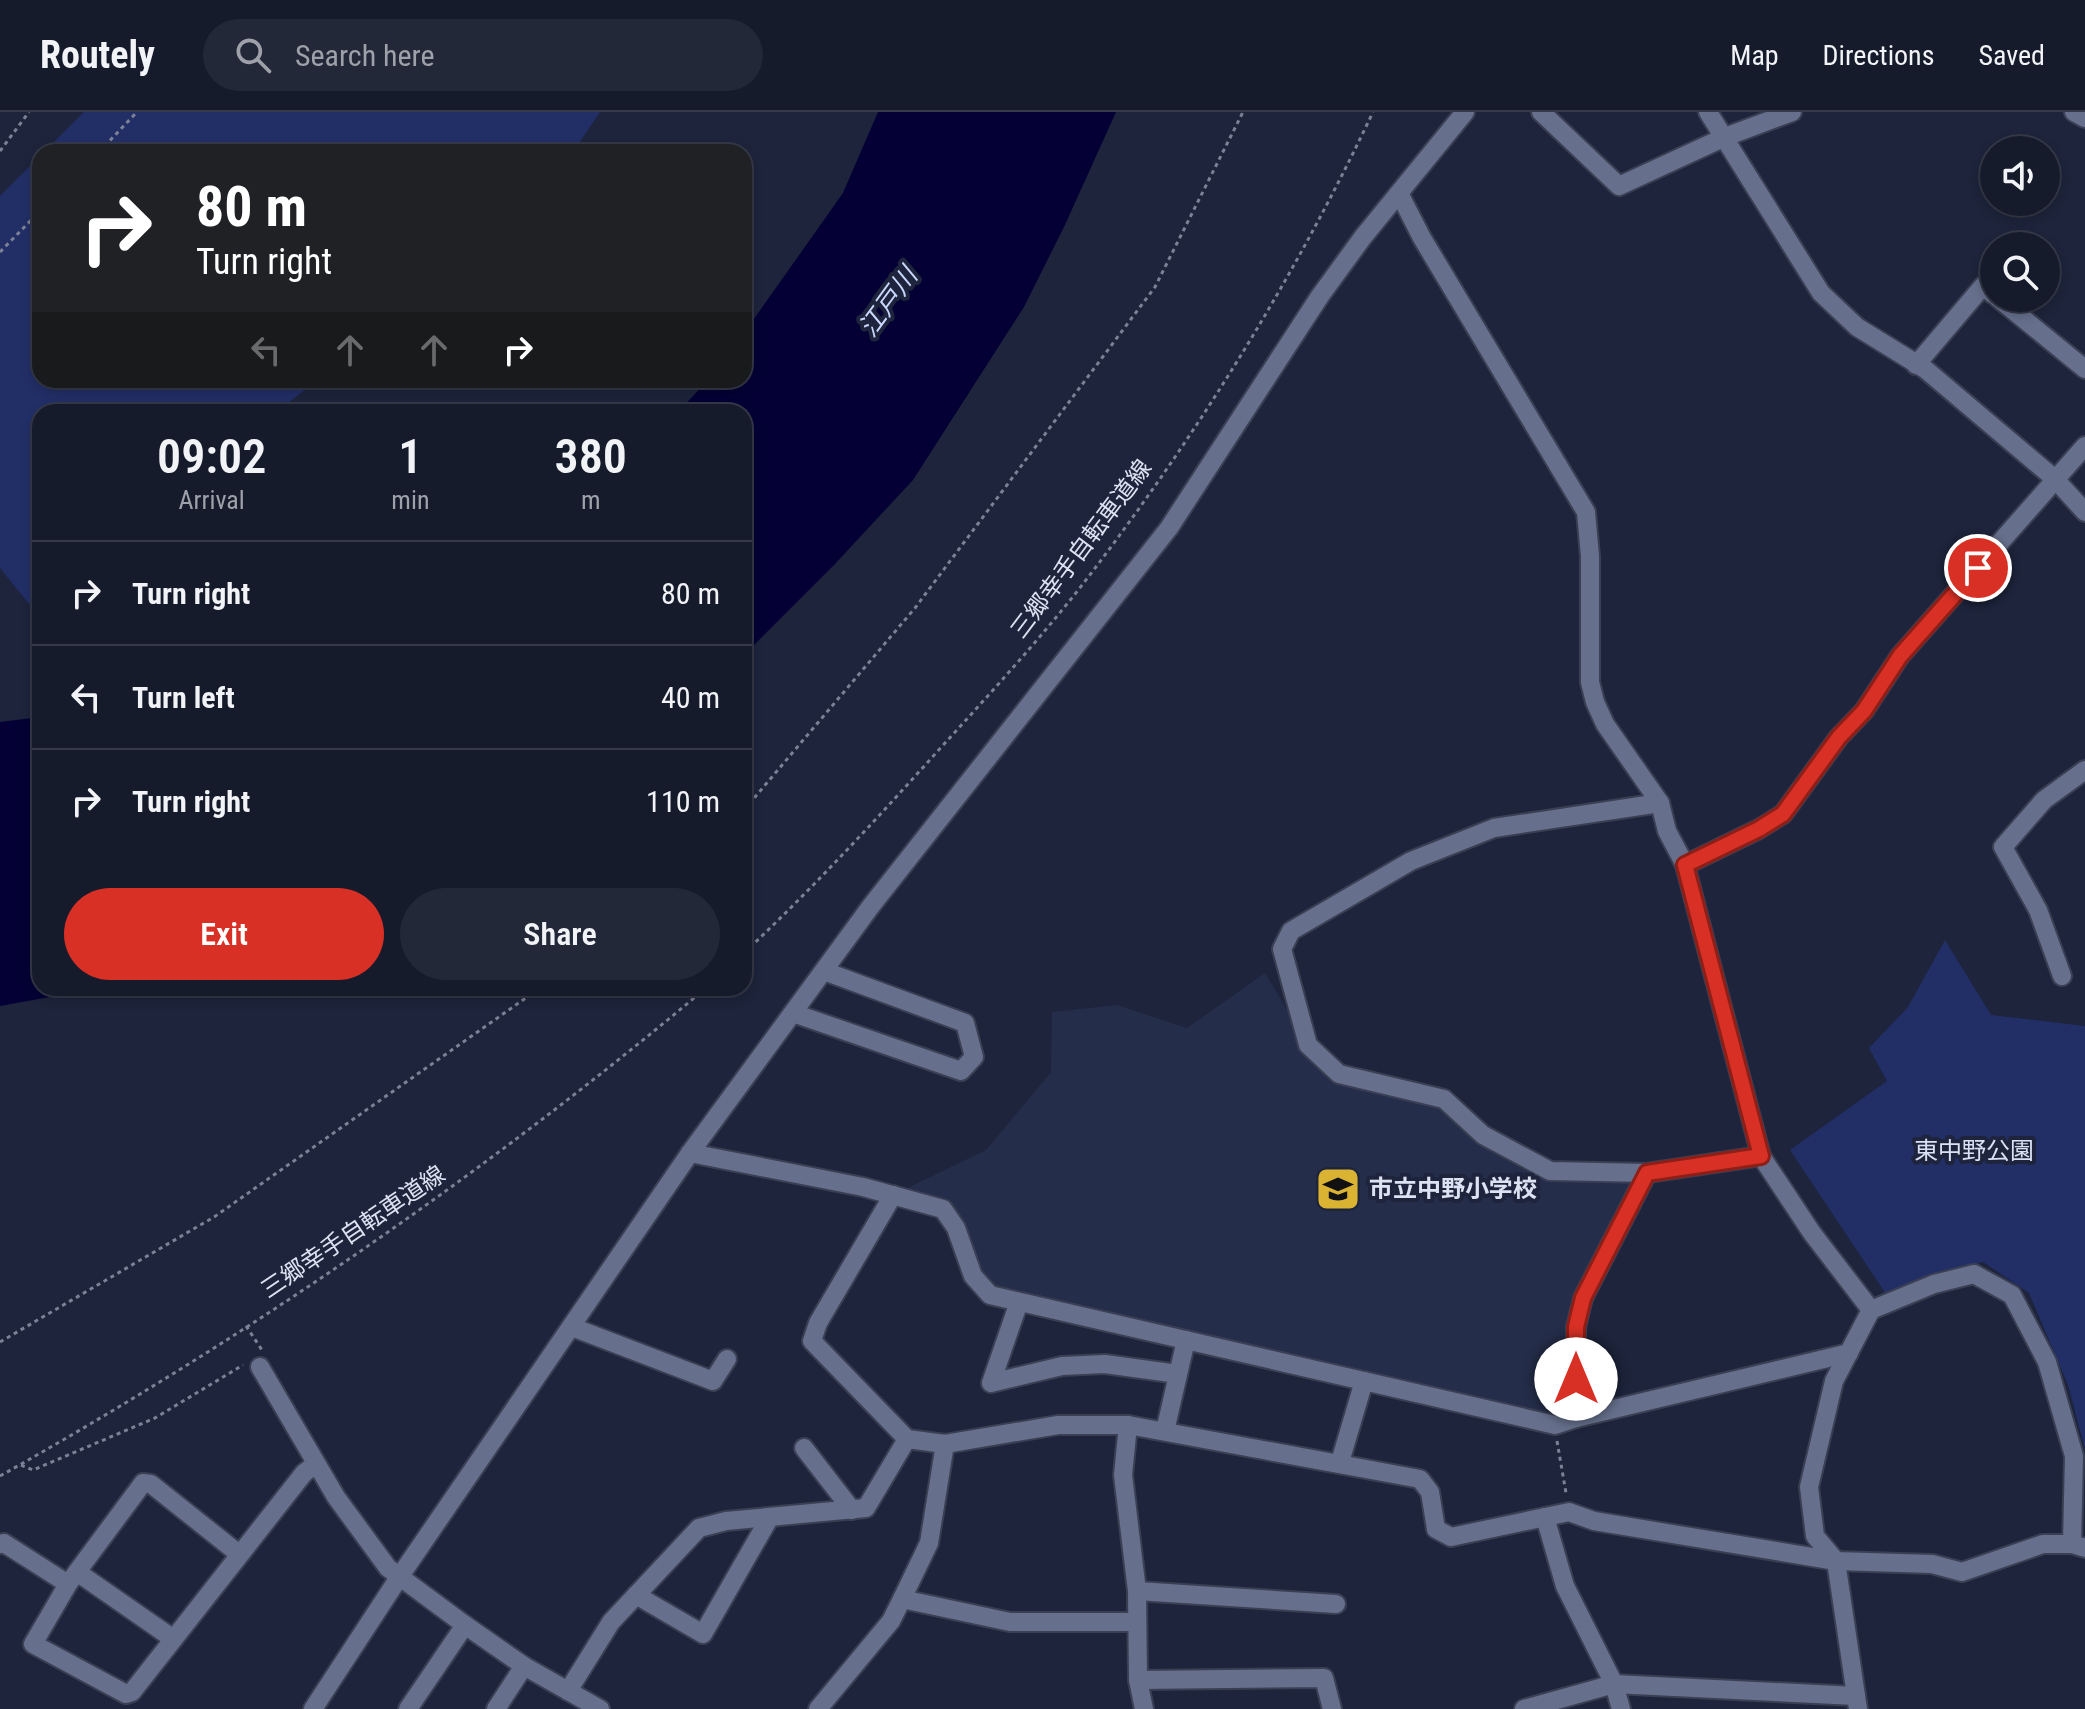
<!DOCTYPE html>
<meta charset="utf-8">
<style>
body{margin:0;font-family:"Roboto Condensed","Noto Sans JP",sans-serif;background:#232838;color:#f1f3f6;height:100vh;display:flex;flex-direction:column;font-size:30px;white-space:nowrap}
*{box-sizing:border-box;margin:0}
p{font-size:26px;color:#9ea1a9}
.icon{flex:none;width:44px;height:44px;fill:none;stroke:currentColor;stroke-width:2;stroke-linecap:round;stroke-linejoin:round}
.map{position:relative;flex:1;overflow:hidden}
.details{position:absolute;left:32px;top:292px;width:720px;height:592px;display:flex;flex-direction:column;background:#161b2c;border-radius:24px;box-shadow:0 4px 12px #0003,0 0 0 2px #353948}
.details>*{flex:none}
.hud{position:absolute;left:32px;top:32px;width:720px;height:244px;border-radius:24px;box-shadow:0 4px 12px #0003,0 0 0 2px #353948;background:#202124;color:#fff;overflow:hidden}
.buttons{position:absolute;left:1980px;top:24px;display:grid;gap:16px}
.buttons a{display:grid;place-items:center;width:80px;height:80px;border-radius:50%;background:#161b2c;box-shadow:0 4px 12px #0003,0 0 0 2px #353948;font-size:40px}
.pin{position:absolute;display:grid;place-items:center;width:68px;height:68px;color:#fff;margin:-34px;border:4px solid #fff;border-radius:50%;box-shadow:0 2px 8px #0007}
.me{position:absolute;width:88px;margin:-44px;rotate:0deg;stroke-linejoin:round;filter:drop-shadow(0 0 6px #0008)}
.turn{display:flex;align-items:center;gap:28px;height:168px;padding:0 32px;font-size:36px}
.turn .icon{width:104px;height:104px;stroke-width:2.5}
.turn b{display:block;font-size:56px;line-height:68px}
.lanes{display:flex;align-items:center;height:76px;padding:0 32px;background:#0003;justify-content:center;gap:40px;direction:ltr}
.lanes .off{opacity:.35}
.eta{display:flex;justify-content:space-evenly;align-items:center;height:136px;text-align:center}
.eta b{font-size:48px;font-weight:600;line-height:56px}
.primary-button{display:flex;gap:16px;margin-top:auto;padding:16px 32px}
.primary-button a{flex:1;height:92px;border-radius:48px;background:#d93025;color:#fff;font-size:32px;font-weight:600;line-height:92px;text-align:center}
.primary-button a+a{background:#232838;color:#f1f3f6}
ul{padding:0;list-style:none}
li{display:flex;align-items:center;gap:24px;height:104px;padding:0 32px;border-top:2px solid #353948}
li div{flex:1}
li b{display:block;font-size:30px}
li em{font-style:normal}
header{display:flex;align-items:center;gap:48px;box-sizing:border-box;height:112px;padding:0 40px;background:#161b2c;border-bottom:2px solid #353948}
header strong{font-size:38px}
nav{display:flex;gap:44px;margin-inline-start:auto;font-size:28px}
.search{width:560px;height:72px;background:#232838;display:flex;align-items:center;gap:20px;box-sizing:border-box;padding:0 28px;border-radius:44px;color:#9ea1a9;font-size:30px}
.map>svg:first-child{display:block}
.built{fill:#242d49}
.green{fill:#222f67}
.water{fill:#040035}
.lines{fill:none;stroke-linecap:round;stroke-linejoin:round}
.minor-casing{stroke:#3a3f53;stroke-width:22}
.path{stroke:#7c8295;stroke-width:3;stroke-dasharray:4 4;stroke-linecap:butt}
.minor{stroke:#66708c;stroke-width:18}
.route-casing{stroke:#8d1f18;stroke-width:20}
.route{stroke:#d93025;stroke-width:14}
.labels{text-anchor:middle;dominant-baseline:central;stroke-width:8;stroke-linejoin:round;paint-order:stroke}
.street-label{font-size:24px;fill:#dde2f2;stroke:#1d243b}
.park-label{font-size:24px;fill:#dae1f4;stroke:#1d243b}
.poi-label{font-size:24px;font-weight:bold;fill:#dde2f2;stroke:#1d243b;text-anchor:start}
.water-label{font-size:26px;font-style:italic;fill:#cad7fd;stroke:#1d243b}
</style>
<header>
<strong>Routely</strong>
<div class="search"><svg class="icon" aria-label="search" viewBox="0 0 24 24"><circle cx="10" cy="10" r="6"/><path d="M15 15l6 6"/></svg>Search here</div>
<nav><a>Map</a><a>Directions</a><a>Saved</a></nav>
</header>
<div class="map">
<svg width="2085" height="1597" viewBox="0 0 2085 1597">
<rect width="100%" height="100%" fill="#1d243b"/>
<polygon class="built" points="1265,861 1308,933 1339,962 1444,987 1550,1059 1647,1061 1583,1186 1577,1292 1555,1313 990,1183 943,1097 893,1083 986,1038 1051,960 1052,900 1117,893 1187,916"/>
<g class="green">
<polygon points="84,0 600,0 573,40 44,40"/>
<polygon points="40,44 40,268 318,268 276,300 40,300 40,486 29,492 0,456 0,84"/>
<polygon points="1945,828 1991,903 2085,914 2085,1337 2068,1273 2029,1181 1983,1150 1937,1161 1890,1188 1790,1038 1887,969 1869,936 1908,895"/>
</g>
<g class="water">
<polygon points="878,0 1116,0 1064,115 1024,195 913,368 833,454 744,543 744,300 678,300 708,268 744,268 744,221 843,81"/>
<polygon points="40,605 40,876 99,876 0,894 0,610"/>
</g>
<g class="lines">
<g class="minor-casing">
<g id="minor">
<polyline points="1541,0 1619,74 1725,25 1792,0"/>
<polyline points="1708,0 1821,181 1857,215 1925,257 2055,367 2085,400"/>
<polyline points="2074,0 2085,6"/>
<polyline points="1400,83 1422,126 1586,400 1590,444 1590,570 1595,590 1605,612 1660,691 1667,719 1685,753 1761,1044 1812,1121 1871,1198 1834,1269 1809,1375 1815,1424 1836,1449 1858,1597"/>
<polyline points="1998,186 2085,257"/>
<polyline points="1916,253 1983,174 1994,183"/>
<polyline points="1660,691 1494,716 1411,749 1291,819 1282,837 1308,933 1339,962 1444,987 1483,1023 1550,1059 1647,1061 1761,1044"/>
<polyline points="1685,753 1759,717 1783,702 1839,625 1864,599 1900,544 2085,334"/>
<polyline points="2062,864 2038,798 2003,735 2044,688 2085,658"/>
<polyline points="793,901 961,959 974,945 965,911 824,859"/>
<polyline points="690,1041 863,1075 943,1097 956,1116 973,1164 990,1183 1555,1313 1576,1306 1576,1215 1583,1186 1647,1061"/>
<polyline points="893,1083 818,1211 812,1229 907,1327 945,1332"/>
<polyline points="1019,1190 991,1271 1062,1254 1105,1252 1178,1262"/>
<polyline points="1871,1198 1934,1172 1974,1162 2012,1183 2047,1250 2074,1344 2072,1432"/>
<polyline points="572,1215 713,1269 727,1247"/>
<polyline points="260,1255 336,1385 388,1456 465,1513 524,1554 600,1597"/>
<polyline points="1576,1306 1849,1241"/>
<polyline points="1128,1313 1123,1363 1137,1479 1138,1568 1144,1597"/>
<polyline points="1165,1319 1186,1228"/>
<polyline points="804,1336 852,1398"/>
<polyline points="1340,1350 1364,1269"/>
<polyline points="1545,1405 1565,1474 1614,1572 1621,1597"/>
<polyline points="0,1432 4,1431 68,1472"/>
<polyline points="239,1442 151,1372 143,1371 68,1472 33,1532 126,1582 132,1580 304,1361 316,1352"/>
<polyline points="77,1460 172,1526"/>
<polyline points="1137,1479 1336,1492"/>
<polyline points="636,1483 703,1522 770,1405"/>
<polyline points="902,1487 1010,1510 1137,1510"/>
<polyline points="1138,1568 1324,1566 1332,1597"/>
<polyline points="568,1579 611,1510 699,1416 726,1409 866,1396 907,1327"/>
<polyline points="313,1597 400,1464 690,1041 871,794 1169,416 1320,184 1363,125 1465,0"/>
<polyline points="408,1597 465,1513"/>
<polyline points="496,1597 524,1554"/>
<polyline points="818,1597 891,1509 902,1487 929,1431 945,1332 1058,1313 1128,1313 1420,1367 1430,1380 1436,1417 1451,1425 1569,1400 1594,1409 1836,1449 1932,1452 1962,1460 2043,1432 2072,1432 2085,1436"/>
<polyline points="1524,1597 1614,1572 1856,1584"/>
</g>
</g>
<g class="path">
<polyline points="0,39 29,0"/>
<polyline points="99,40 137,0"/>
<polyline points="0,140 40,99"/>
<polyline points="744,698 915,496 1155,175 1243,0"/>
<path d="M744,841C812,777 874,710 936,641C985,587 1034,534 1079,477C1193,330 1293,169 1373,0"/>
<polyline points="246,1214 262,1238"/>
<polyline points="0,1230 214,1105 540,876"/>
<polyline points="1557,1329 1566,1381"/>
<polyline points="21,1353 33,1358 155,1306 243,1253"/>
<path d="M0,1364C249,1224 487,1060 706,876"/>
</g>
<use href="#minor" class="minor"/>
</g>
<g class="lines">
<g class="route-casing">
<polyline id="route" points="1576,1267 1576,1215 1583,1186 1647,1061 1761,1044 1685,753 1759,717 1783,702 1839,625 1864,599 1900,544 1978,456"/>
</g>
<use href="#route" class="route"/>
</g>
<defs>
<g id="school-square" transform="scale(2.3)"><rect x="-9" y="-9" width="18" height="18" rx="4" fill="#dbb333" stroke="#1d243b"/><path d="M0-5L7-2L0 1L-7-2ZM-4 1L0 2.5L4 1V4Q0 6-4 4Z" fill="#111"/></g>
</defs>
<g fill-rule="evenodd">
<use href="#school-square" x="1338" y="1077"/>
</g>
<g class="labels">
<g class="street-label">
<text transform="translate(1081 437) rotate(-53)">三郷幸手自転車道線</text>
<text transform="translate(353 1120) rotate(-34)">三郷幸手自転車道線</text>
</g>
<g class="park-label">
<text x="1974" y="1039">東中野公園</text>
</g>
<g class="poi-label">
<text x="1369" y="1077">市立中野小学校</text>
</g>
<g class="water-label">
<text transform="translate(888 190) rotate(-54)">江戸川</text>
</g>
</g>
</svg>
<div class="buttons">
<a><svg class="icon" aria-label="sound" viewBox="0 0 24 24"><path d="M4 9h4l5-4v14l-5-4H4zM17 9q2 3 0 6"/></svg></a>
<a><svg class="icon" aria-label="search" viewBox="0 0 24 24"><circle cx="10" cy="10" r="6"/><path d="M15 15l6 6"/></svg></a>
</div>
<div class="pin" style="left:1978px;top:456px;background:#d93025"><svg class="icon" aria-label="arrive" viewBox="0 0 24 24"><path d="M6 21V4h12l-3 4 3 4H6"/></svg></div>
<svg class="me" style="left:1576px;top:1267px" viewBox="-20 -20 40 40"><circle r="19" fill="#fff"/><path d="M0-13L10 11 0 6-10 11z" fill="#d93025"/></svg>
<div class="hud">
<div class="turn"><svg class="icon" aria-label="right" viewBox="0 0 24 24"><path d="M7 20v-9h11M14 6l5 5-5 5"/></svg><div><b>80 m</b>Turn right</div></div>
<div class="lanes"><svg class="icon off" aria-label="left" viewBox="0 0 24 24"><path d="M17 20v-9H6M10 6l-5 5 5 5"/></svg><svg class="icon off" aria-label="ahead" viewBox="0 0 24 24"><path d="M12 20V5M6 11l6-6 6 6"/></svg><svg class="icon off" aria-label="ahead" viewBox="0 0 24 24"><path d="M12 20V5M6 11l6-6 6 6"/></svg><svg class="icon" aria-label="right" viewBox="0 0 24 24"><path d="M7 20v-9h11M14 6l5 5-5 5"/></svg></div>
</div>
<section class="details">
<div class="eta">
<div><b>09:02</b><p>Arrival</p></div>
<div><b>1</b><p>min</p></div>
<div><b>380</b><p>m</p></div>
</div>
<ul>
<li><svg class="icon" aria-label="right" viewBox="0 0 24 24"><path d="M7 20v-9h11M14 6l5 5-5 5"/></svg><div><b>Turn right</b></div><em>80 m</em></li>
<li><svg class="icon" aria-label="left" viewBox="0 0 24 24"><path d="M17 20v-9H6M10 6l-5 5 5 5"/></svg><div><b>Turn left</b></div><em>40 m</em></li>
<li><svg class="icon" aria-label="right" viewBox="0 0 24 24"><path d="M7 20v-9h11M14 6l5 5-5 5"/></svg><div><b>Turn right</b></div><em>110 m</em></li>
</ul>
<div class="primary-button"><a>Exit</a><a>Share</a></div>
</section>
</div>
